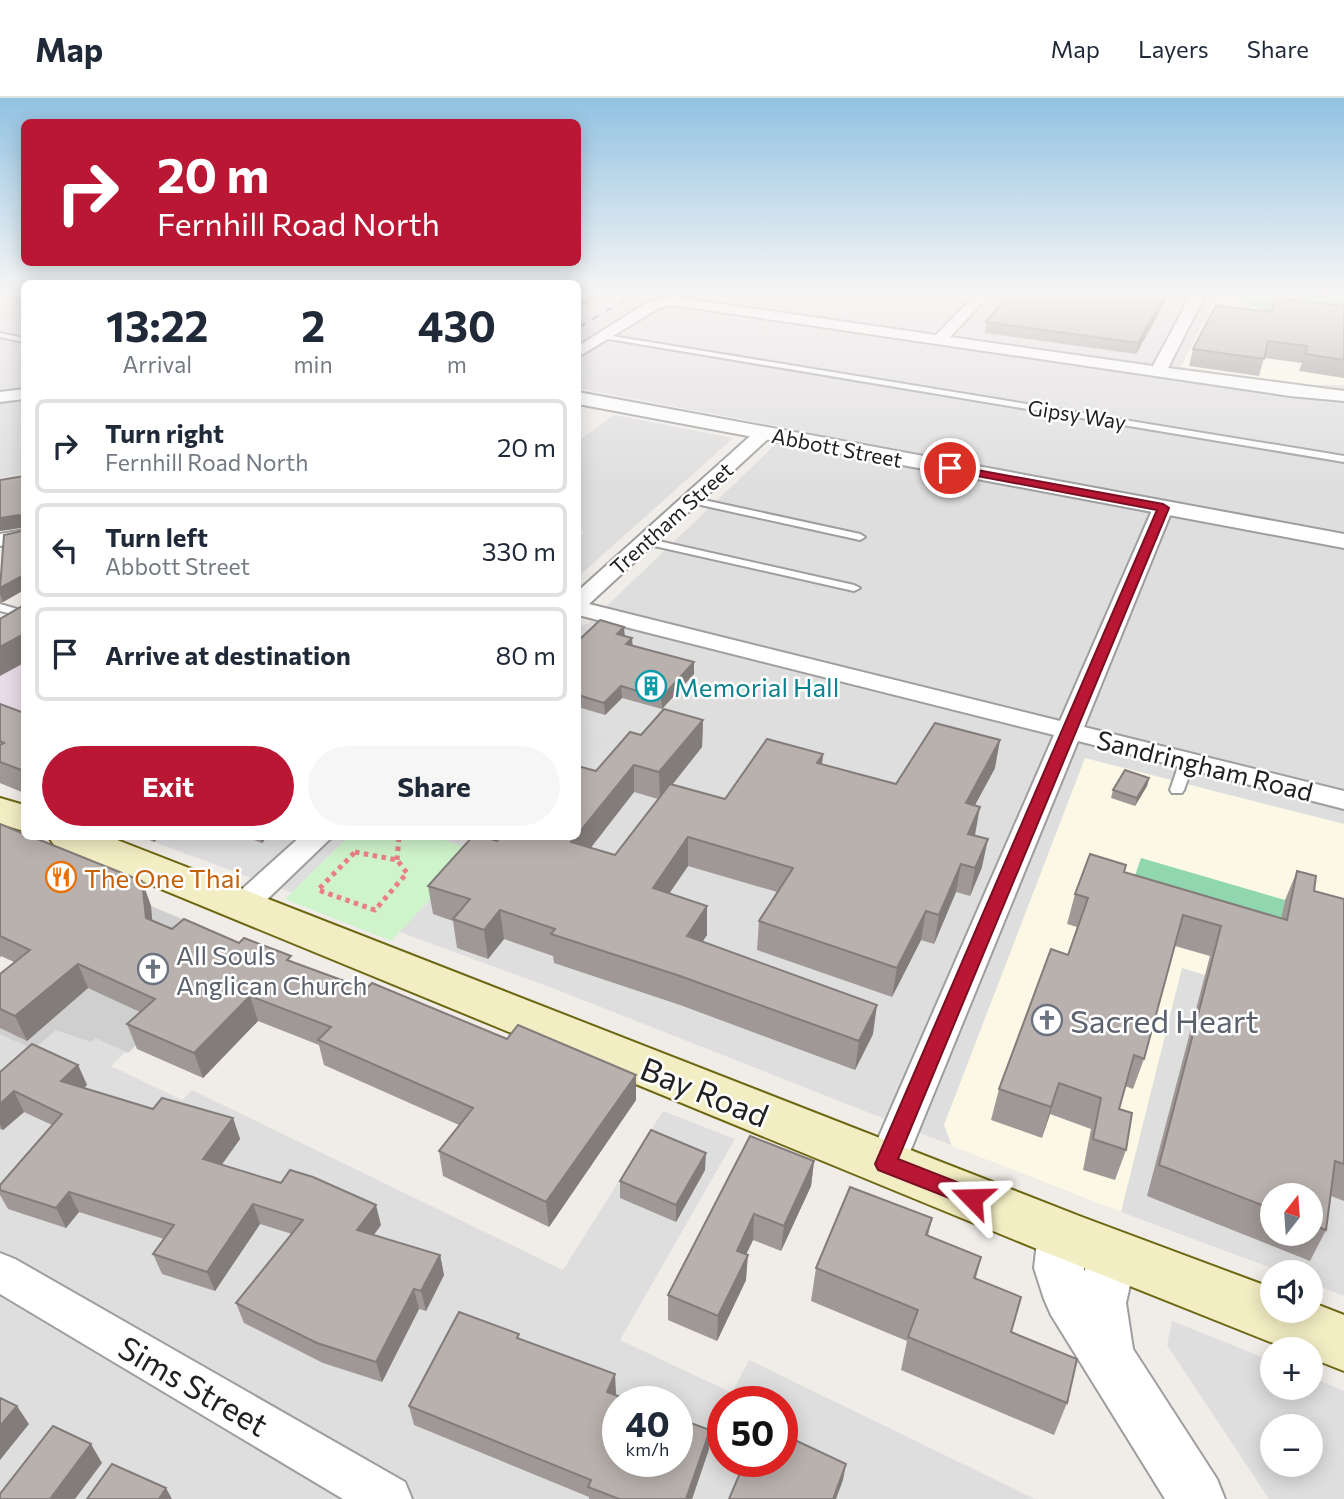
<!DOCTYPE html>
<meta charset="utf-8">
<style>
body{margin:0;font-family:Commissioner,sans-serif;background:#f6f6f7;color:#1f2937;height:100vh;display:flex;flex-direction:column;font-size:26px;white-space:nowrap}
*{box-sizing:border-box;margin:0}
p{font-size:23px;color:#747a83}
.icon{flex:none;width:38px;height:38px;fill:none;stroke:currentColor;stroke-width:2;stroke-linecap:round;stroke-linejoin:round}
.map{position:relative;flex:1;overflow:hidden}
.side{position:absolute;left:21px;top:182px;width:560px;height:560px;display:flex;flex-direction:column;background:#fff;border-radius:10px;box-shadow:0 4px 18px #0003}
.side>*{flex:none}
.hud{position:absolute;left:21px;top:21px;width:560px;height:147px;border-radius:10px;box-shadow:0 4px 18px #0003;background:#ba1734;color:#fff;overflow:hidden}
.needle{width:46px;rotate:17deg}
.fabs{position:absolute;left:1260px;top:1085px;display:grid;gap:14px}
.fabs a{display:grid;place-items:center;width:63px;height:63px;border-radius:50%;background:#fff;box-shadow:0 4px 18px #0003;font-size:35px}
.speed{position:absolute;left:602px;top:1288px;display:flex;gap:14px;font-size:35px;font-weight:700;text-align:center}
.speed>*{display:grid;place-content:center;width:91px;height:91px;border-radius:50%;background:#fff;box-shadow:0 4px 18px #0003;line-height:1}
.speed small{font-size:18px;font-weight:400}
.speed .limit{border:10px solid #d22;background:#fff;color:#111}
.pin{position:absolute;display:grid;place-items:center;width:60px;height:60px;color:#fff;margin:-30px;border:4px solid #fff;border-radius:50%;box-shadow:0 2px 7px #0007}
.me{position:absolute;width:77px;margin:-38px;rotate:292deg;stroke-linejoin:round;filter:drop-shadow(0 0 5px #0008)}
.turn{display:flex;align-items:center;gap:24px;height:147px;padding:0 21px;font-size:32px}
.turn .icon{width:91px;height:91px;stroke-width:2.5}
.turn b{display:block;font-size:49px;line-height:60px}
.eta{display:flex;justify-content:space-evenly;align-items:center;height:119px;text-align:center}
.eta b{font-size:42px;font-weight:700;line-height:49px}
.action{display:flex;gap:14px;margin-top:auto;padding:14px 21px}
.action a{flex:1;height:80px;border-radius:42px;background:#ba1734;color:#fff;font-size:28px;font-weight:700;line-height:80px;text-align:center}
.action a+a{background:#f6f6f7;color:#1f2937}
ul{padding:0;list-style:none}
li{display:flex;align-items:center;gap:21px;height:94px;margin:0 14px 10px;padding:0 7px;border:4px solid #e0e1e3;border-radius:10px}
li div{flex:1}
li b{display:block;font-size:26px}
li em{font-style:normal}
header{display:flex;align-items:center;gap:42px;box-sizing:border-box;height:98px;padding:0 35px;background:#fff;border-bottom:2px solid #e0e1e3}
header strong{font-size:33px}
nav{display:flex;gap:38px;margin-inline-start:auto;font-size:24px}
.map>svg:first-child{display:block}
.residential{fill:#dfdede;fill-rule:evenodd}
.industrial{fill:#e8dbe8}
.education{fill:#fcf8e6}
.religious{fill:#cfcfcf}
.park{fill:#cff4cb}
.pitch{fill:#90d6ae}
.parking{fill:#ddd}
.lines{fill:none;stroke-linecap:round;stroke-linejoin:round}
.service-casing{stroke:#9e9e9e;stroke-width:4}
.minor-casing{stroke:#9e9e9e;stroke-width:4}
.tertiary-casing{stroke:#9e9e9e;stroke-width:4}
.secondary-casing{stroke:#6d6712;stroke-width:4}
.path-far1{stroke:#eb7f87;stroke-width:2.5;stroke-dasharray:2 2;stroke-linecap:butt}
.path{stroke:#eb7f87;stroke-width:5;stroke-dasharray:4.5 4.5;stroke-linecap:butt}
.service{fill:#fff;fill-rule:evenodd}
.minor{fill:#fff;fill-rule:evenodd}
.tertiary{fill:#fff;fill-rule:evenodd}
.secondary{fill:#f3edc3;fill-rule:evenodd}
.rail{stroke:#6f6f6f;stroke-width:2.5;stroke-dasharray:8 8;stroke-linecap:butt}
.wall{fill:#9f9896;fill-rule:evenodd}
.shaded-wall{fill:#827c7a}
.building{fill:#b9b1ae;stroke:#827c7a;stroke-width:2}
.route{fill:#ba1734;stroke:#790f22;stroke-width:2}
.labels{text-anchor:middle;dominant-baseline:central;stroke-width:5;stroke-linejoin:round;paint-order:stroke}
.far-street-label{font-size:21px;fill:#212121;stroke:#fff}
.culture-label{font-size:26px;fill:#0d838f;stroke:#fff;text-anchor:start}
.street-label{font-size:26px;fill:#212121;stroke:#fff}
.food-label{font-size:26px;fill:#c56008;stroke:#fff;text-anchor:start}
.worship-label{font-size:26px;fill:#5b616d;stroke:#fff;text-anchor:start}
.near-worship-label{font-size:32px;fill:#5b616d;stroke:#fff;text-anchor:start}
.near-street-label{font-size:32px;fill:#212121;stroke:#fff}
</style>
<header>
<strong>Map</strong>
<nav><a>Map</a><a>Layers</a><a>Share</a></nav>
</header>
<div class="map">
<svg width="1344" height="1401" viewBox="0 0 1344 1401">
<rect width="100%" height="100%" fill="#f0ece8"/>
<g class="residential">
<polygon points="0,195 24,195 24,376 0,380"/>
<path d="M646,195H1344V1198L1311,1185V1174H1282L1121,1114L555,891L154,744L160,738H578V529L589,525L777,345L783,346L798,332L578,290V234ZM1272,1097H1311V1136H1272Z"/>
<polygon points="614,317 733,340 578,479 578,440 584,434 578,433 578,343"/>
<path d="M0,887L158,923L111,968L182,1002L192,992L563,1172L663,1013L735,1041L620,1242L732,1295L749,1262L1035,1401H0ZM618,1304H677V1363H618ZM723,1304H782V1363H723Z"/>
<path d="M1172,1223L1272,1263V1290H1311V1279L1344,1293V1401H1269L1167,1247ZM1272,1328H1311V1367H1272Z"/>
</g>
<g class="industrial">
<polygon points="624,195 642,195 578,234 578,222"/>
<polygon points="24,565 24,636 0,627 0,578"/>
</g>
<g class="education">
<polygon points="1218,195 1344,196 1344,287 1306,287 1181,269"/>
<polygon points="1085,660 1344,726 1344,919 1182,870 1121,1114 952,1048 944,1027"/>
</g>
<polygon class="religious" points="134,801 243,846 128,955 96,940 91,944 56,932 0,980 0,903"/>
<polygon class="park" points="348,739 436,739 476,753 391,843 285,801"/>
<g class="pitch">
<path d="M1240,195H1294L1344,201V225C1307,220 1270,219 1237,200Z"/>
<polygon points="1141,760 1285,802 1277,839 1129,795"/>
</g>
<g class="parking">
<polygon points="578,631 610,640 578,674"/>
<polygon points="0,936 30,950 0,976"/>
</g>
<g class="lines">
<g class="service-casing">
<g id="service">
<polygon points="860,195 867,195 860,200 856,200"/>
<polygon points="0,235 24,240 24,244 0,239"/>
<polygon points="600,236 1344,358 1344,364 603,240 600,240"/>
<polygon points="690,399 860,436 865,439 860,442 687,404 685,402"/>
<polygon points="645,440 854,487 860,490 854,493 641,445 641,441"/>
<polygon points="0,506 24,513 24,519 0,513"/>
<polygon points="1187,659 1194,663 1184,692 1182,695 1172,695 1170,692 1180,663"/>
</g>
</g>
<g class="minor-casing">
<g id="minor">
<polygon points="581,195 598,195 578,206 578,197"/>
<polygon points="977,195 991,195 950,239 1153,268 1192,195 1206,195 1168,270 1344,293 1344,303 1290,298 673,207 659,210 578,259 578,248 650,203 673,199 936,237"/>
<polygon points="24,291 24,301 0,304 0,294"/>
<polygon points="764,330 770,331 773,335 770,339 589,506 1060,623 1153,410 1156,406 1170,406 1173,410 1084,629 1344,693 1344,711 1078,643 905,1066 900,1077 886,1082 872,1077 867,1066 1054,637 578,517 578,493 758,331"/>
<polygon points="24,432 24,444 0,448 0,436"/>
<polygon points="301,738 333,738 253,815 242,819 231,815 226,808 231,801"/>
<polygon points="0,1155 15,1161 405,1384 412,1401 343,1401 0,1196"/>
</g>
</g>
<g class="tertiary-casing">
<g id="tertiary">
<polygon points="3,195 24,195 24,202 5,198"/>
<polygon points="578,294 1344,436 1344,450 578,306"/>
<polygon points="1062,1115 1079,1121 1086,1136 1084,1174 1096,1141 1113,1134 1130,1141 1137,1156 1126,1205 1133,1251 1217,1381 1225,1401 1165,1401 1051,1217 1044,1201 1034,1170 1038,1136 1045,1121"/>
</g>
</g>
<g class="secondary-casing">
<g id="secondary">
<polygon points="0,700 24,707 24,733 0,726"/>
<polygon points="48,738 107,738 1082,1119 1272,1190 1272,1213 1311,1213 1311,1204 1344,1217 1344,1273 1311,1260 1311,1251 1288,1251 1042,1153 54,747"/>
</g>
</g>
<g class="path-far1">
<polyline points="1304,195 1344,200"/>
<polyline points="610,202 614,195"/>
</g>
<g class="path">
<polygon points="355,754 397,762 407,775 375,812 318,792"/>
<polyline points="397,762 399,738"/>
</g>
<use href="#service" class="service"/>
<use href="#minor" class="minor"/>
<use href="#tertiary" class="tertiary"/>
<use href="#secondary" class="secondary"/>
<polyline class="rail" points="578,230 636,195"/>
</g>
<g class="wall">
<polygon points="1010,195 1170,195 1136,256 985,235 986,224"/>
<polygon points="1344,208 1344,280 1299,273 1302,265 1264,260 1259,278 1189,268 1193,251"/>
<polygon points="24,378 24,492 3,504 0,504 0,479 1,480 22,433 22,430 0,433 0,382"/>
<polygon points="625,538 633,548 694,576 662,611 622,600 605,617 578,609 578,543"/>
<polygon points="0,606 24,615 24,695 0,685"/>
<path d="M703,622L702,649L672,687L725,701L823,656L822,667L896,686L995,670L975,707V737L982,769L970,798L956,794L934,846L921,842L892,899L757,852L759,823L777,794L688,768L669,796L707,837L702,843L873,936L855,972L680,907L554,865L553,858L504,841L488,861L457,850L453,823L433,816L428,788L497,743L596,673L641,637ZM634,694L658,701L615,757L590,750Z"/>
<polygon points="1149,680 1147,688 1135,708 1111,700 1113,692"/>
<polygon points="0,726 142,783 151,808 152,823 172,831 239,845 366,891 507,941 636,977 636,1002 549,1129 443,1078 439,1053 459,1027 324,967 319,947 258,923 203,980 137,951 127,926 140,914 88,890 27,943 0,930 0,876 14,864 1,858 0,860"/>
<polygon points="140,738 161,738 154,744"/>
<polygon points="243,738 268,738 262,745"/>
<path d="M1297,773L1314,793L1344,801V1103L1331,1098L1326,1132L1310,1163L1147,1098L1210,858L1175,848L1144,961L1133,991L1125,988L1119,1011L1126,1052L1115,1082L1083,1072L1091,1031L1050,1016L1042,1040L991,1022L999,991L1068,857L1077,829L1067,826L1075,796L1124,774L1281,820L1285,802ZM1272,1097H1311V1136H1272Z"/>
<polygon points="78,967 87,987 84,990 153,1011 233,1020 240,1041 221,1067 381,1127 374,1137 440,1157 444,1177 426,1213 419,1211 382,1284 323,1265 244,1225 236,1205 292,1136 260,1126 215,1193 162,1176 153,1156 164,1141 79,1114 66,1130 8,1111 0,1097 0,1087 52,1027 24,1014 3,1032 0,1031 0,974"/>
<polygon points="814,1063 811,1088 781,1153 753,1142 746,1156 746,1182 717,1243 668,1222 668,1197"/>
<polygon points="705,1072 676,1124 620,1100 620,1083"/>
<polygon points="932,1120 928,1138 981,1159 976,1180 1011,1234 1067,1305 1054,1337 901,1272 907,1243 811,1203 816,1170"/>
<polygon points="519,1241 616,1295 615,1297 709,1351 692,1401 589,1401 589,1399 414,1327 409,1308"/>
</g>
<g class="shaded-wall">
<polygon points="1166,195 1170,195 1136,256 1138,245"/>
<polygon points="19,417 24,429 0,433 0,420"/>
<polygon points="24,477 24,492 3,504 0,496 0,490"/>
<polygon points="624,529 625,540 617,536"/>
<polygon points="24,536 24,565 0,578 0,549"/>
<polygon points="632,540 633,551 626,546"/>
<polygon points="694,564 694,576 662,611 661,600"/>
<polygon points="621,588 622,600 605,617 604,605"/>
<polygon points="703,622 702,649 660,702 659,674"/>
<polygon points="1000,642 995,670 961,733 966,705"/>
<polygon points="823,656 820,683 817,665"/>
<polygon points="634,667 634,694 573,773 571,744 576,738 578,738 578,736"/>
<polygon points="1149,680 1147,688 1135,708 1137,700"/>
<polygon points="980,709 975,737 963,764 968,736"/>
<polygon points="152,738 161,738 154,744"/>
<polygon points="260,738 268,738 262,745"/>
<polygon points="688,739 688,768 653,819 653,790"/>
<polygon points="988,741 982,769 970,798 975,770"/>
<polygon points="961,766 956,794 934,846 939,817"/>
<polygon points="142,783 151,808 154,845 146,820"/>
<polygon points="707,808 707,837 687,867 687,838"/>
<polygon points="500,812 504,841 488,861 484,832"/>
<polygon points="926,813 921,842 892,899 897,870"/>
<polygon points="78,866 88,890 27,943 15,918"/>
<polygon points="250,898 258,923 203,980 194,955"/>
<polygon points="877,907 873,936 855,972 859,943"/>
<polygon points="78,967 87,987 70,1003 61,983"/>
<polygon points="636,977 636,1002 549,1129 546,1104"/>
<polygon points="1059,985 1050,1016 1042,1040 1051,1009"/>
<polygon points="14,993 24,1014 3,1032 0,1026 0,1006"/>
<polygon points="233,1020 240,1041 211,1082 203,1061"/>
<polygon points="706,1055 705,1072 676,1124 676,1107"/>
<polygon points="814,1063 811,1088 781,1153 784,1128"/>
<polygon points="69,1094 79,1114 66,1130 56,1110"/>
<polygon points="253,1106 260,1126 215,1193 207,1174"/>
<polygon points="376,1107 381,1127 362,1152 357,1132"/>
<polygon points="754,1116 753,1142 736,1178 737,1153"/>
<polygon points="440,1157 444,1177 426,1213 421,1193"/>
<polygon points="748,1157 746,1182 717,1243 718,1218"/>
<polygon points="414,1191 419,1211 382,1284 376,1264"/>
<polygon points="615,1276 616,1295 608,1313 607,1294"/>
<polygon points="17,1308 29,1326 0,1362 0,1328"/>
<polygon points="710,1332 709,1351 692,1401 686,1401"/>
<polygon points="91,1346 102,1365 75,1401 50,1401"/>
<polygon points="846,1366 843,1382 836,1401 833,1401"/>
<polygon points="166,1390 172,1401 159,1401"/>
</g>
<g class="building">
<polygon points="1010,195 1166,195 1138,245 986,224"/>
<polygon points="1276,200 1344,208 1344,262 1305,256 1307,248 1268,243 1264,261 1193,251 1216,207 1271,214"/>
<polygon points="24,378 24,477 0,490 4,437 22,433 22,420 19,417 0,420 0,382"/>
<polygon points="24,507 24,536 0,549 0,521"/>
<polygon points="600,522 624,529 617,536 632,540 626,546 694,564 661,600 621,588 604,605 578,597 578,543"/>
<polygon points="0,606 24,615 24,673 0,664 0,647 4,645 0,643"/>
<polygon points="664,611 703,622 659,674 634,667 578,736 578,668 596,673 630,634 641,637"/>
<polygon points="935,625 1000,642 966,705 980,709 968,736 988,741 975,770 961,766 939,817 926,813 897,870 759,823 793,770 688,739 653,790 707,808 687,838 877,907 859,943 680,878 551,836 555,831 500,812 484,832 453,821 470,801 428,788 473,738 482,738 497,743 500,738 576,738 571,744 615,757 670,686 725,701 767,641 823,656 817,665 896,686"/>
<polygon points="1125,672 1149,680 1137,700 1113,692"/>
<polygon points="0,726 24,736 24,738 30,738 142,783 146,820 172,831 184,821 239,845 244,840 291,858 287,862 366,891 372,885 507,941 518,927 636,977 546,1104 439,1053 473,1010 318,942 331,929 250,898 194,955 127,926 155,901 78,866 15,918 0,911 0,876 30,852 0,838"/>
<polygon points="1090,756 1126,767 1124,774 1287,822 1297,773 1316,778 1314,793 1344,801 1344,1066 1335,1063 1326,1132 1311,1126 1311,1097 1272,1097 1272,1111 1159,1067 1221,828 1183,817 1144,961 1134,957 1119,1011 1132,1015 1126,1052 1093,1041 1101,1000 1059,985 1051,1009 999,991 1051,851 1068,857 1088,800 1075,796"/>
<polygon points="32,946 78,967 61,983 153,1011 162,1000 233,1020 203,1061 281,1085 290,1072 313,1079 376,1107 357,1132 440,1157 421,1193 414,1191 376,1264 317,1245 236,1205 303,1122 253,1106 207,1174 153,1156 174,1127 69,1094 56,1110 0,1092 0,1087 62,1016 14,993 0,1006 0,974"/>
<polygon points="651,1032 706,1055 676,1107 620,1083"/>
<polygon points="750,1038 814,1063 784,1128 754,1116 737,1153 748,1157 718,1218 668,1197"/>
<polygon points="850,1089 932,1120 926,1137 981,1159 974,1180 1021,1199 1011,1234 1077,1261 1067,1305 908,1239 918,1212 816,1170"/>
<polygon points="459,1214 519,1236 517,1240 615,1276 607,1294 634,1304 618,1304 618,1363 677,1363 677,1320 710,1332 686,1401 619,1401 588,1389 591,1382 409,1308"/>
<polygon points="0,1300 17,1308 0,1328"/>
<polygon points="53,1328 91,1346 50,1401 0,1401 0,1396"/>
<polygon points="782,1336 846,1366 833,1401 729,1401 745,1363 782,1363"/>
<polygon points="112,1366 166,1390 159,1401 87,1401"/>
</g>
<linearGradient id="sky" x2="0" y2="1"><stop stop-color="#91c2e2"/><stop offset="0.5" stop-color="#f8f6f5"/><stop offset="1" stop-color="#f8f6f5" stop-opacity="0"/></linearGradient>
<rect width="1344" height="391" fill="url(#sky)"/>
<polygon class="route" points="950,367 1163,406 1169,410 898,1061 980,1093 984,1100 980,1107 972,1109 878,1072 875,1066 1157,412 946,372 945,370"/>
<defs>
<g id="building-ring" transform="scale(1.575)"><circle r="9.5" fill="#fff" stroke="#0f9aa8" stroke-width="1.5"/><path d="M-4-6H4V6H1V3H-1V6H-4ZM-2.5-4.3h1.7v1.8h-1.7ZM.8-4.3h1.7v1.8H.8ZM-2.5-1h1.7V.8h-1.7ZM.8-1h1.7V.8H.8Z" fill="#0f9aa8"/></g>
<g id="restaurant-ring" transform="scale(1.575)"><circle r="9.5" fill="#fff" stroke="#e8710a" stroke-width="1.5"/><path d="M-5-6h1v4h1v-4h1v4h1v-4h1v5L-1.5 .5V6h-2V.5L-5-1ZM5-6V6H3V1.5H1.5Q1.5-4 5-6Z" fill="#e8710a"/></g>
<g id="church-ring" transform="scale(1.575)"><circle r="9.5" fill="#fff" stroke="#6b7280" stroke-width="1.5"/><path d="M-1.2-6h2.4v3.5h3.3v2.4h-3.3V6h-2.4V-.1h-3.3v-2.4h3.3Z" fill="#6b7280"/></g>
</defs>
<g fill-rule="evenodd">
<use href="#building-ring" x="651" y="588"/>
<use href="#restaurant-ring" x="61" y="779"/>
<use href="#church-ring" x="153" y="871"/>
<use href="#church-ring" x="1047" y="922"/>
</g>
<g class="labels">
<g class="far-street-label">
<text transform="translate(1077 316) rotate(9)">Gipsy Way</text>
<text transform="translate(837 349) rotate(11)">Abbott Street</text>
<text transform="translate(671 420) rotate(-42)">Trentham Street</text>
</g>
<g class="culture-label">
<text x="674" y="588">Memorial Hall</text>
</g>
<g class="street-label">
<text transform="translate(1205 667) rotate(14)">Sandringham Road</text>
</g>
<g class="food-label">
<text x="84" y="779">The One Thai</text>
</g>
<g class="worship-label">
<text x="176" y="856">All Souls<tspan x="176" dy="30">Anglican Church</tspan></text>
</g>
<g class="near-worship-label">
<text x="1070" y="922">Sacred Heart</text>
</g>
<g class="near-street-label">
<text transform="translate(705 993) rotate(22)">Bay Road</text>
<text transform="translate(194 1287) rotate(30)">Sims Street</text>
</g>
</g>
</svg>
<div class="fabs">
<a><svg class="needle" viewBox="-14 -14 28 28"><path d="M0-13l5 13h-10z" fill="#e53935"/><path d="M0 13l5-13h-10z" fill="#747a83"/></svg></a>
<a><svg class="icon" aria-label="sound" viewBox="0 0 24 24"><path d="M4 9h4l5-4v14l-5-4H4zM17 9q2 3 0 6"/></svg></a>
<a>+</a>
<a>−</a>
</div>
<div class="speed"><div>40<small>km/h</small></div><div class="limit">50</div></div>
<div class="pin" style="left:950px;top:370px;background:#d93025"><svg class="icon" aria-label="arrive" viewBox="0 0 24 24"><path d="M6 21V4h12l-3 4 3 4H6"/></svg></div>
<svg class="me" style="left:972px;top:1100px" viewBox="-20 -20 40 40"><path d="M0-17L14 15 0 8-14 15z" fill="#ba1734" stroke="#fff" stroke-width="4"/></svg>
<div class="hud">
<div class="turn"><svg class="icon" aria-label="right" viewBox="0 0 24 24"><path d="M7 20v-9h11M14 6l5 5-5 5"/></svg><div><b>20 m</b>Fernhill Road North</div></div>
</div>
<section class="side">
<div class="eta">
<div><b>13:22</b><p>Arrival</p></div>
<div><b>2</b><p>min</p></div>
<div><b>430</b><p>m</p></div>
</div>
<ul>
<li><svg class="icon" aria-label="right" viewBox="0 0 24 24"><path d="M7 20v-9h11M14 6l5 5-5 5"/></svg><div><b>Turn right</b><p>Fernhill Road North</p></div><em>20 m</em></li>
<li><svg class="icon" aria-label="left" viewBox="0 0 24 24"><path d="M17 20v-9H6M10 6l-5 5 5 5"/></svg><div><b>Turn left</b><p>Abbott Street</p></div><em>330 m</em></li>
<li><svg class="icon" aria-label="arrive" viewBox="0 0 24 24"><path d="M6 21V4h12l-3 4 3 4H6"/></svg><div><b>Arrive at destination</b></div><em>80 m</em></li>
</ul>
<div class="action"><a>Exit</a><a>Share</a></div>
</section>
</div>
